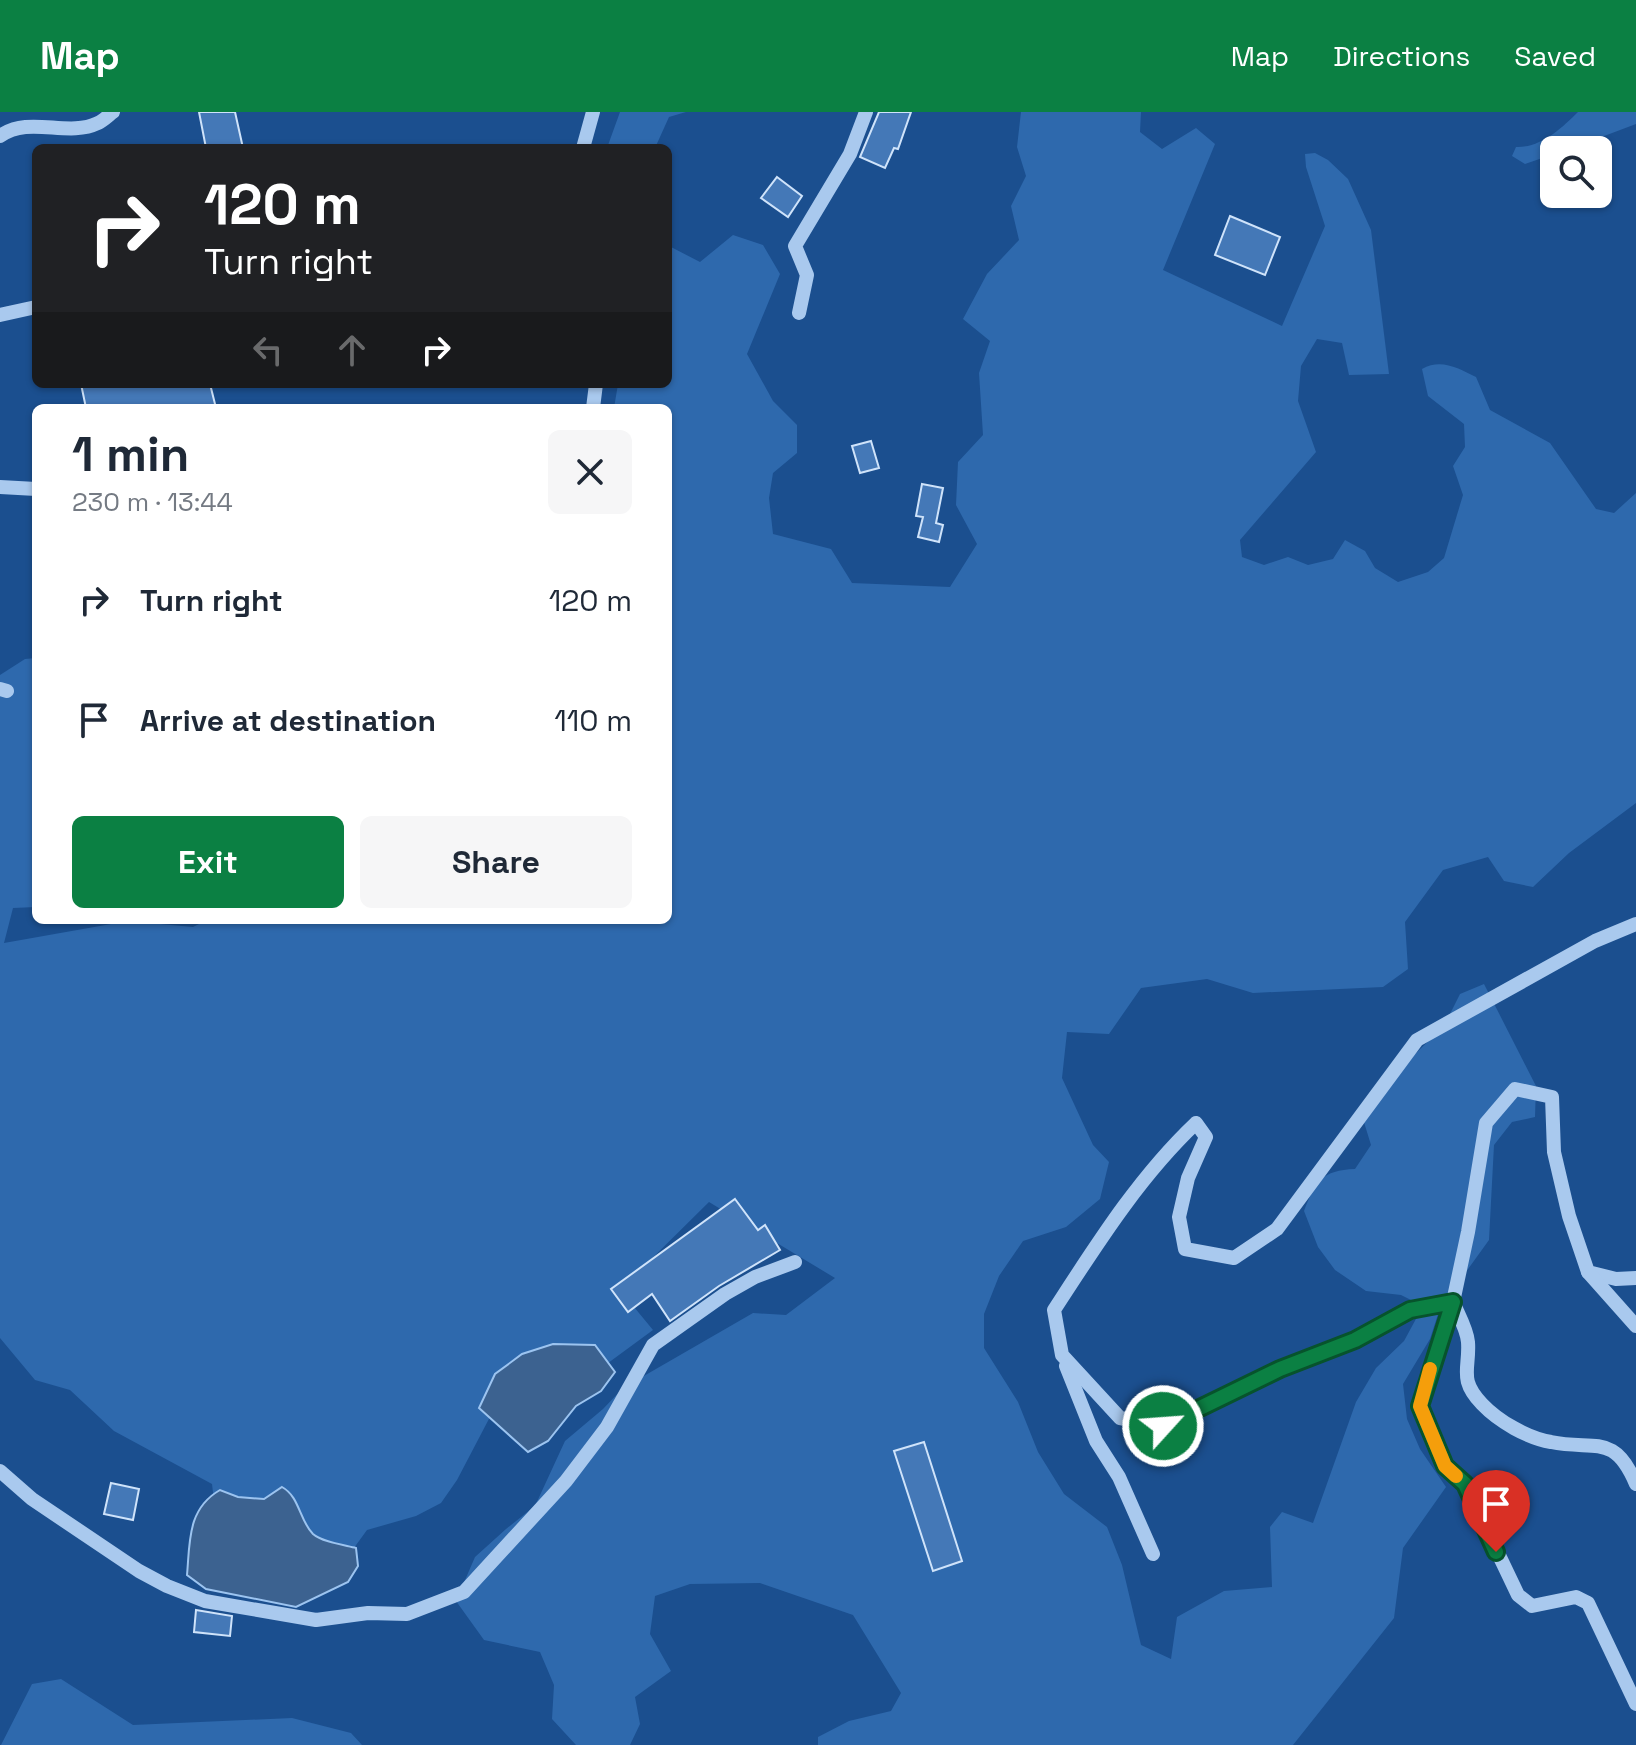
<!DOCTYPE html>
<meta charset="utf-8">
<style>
body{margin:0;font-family:"Space Grotesk",sans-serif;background:#f6f6f7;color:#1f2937;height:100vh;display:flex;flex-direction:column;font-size:30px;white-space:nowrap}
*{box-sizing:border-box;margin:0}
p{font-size:26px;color:#747a83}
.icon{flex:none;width:44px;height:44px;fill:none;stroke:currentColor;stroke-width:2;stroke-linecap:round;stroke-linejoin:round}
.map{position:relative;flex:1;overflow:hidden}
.drawer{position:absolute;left:32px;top:292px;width:640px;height:520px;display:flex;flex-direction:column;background:#fff;border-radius:12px;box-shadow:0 2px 6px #0004}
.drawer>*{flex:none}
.hud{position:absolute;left:32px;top:32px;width:640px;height:244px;border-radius:12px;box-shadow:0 2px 6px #0004;background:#202124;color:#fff;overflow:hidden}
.buttons{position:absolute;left:1540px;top:24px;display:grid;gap:16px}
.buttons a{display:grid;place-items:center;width:72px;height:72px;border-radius:12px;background:#fff;box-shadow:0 2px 6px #0004;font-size:40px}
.pin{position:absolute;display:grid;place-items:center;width:68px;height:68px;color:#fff;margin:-82px -34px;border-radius:50% 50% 50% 0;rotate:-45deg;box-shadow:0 0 8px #0007}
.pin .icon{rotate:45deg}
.me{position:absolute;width:88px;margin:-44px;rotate:64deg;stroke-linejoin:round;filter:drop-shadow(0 0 6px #0008)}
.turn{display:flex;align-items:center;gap:28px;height:168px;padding:0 40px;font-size:36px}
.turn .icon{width:104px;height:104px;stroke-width:2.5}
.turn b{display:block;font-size:56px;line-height:68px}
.lanes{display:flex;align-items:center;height:76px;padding:0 40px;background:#0003;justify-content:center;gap:40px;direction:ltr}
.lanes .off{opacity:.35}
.round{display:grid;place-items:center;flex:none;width:84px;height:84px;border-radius:12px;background:#f6f6f7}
.headline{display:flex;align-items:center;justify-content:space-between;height:136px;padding:0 40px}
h1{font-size:48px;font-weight:800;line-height:60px}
.button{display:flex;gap:16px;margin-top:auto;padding:16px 40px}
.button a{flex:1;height:92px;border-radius:12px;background:#0b8043;color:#fff;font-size:32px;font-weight:800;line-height:92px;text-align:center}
.button a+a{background:#f6f6f7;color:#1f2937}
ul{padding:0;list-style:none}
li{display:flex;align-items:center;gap:24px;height:120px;padding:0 40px}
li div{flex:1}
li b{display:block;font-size:30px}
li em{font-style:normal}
header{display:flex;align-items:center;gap:48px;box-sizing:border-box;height:112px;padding:0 40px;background:#0b8043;color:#fff}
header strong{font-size:38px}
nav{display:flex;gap:44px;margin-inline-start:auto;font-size:28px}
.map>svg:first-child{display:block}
.green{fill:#2e69ad}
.water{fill:#3c6290;stroke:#9cc4f0;stroke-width:2}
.building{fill:#4478b7;stroke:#cfe3fa;stroke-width:2}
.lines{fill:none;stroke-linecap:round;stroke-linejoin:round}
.minor{stroke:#a9c9ee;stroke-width:14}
.route-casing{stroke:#07532c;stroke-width:20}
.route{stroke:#0b8043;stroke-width:14}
.slow{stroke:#f59e0b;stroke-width:14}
</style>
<header>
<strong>Map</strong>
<nav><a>Map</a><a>Directions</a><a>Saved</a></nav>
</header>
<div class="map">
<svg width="1636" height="1633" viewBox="0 0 1636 1633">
<rect width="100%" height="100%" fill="#1b4f8f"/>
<g class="green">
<polygon points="620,0 686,0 669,5 655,36 607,36"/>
<path d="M1021,0H1141L1140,20L1162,37L1196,16L1215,32L1163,158L1282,214L1325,114L1306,55L1305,42L1315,41L1328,48L1348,67L1371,118L1389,262L1349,263L1342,231L1317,227L1301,254L1298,289L1316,340L1240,428L1242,445L1264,453L1288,445L1308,453L1333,447L1345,428L1365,439L1375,456L1398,470L1428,460L1444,446L1463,383L1453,354L1465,335L1464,312L1428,284L1422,257C1441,246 1458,256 1476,265L1490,298L1550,331L1596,397L1614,401L1636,381V691L1569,741L1533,775L1504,769L1488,745L1443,758L1405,810L1408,857L1383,875L1253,881L1207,867L1141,876L1109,922L1067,920L1062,966L1093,1033L1109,1050L1100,1087L1066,1115L1023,1129L999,1164L984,1202V1236L1018,1290L1038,1340L1064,1382L1107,1415L1122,1453L1141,1533L1171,1547L1177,1505L1224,1479L1272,1475L1270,1415L1282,1400L1313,1411L1356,1290L1376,1256L1404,1229L1423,1194L1401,1183L1366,1179L1335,1158L1318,1135L1304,1099C1315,1070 1322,1058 1355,1057L1371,1033L1363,1007L1414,943L1444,914L1460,882L1484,872L1536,974L1535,1005L1512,1010L1494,1033L1489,1128L1440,1196L1430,1227L1403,1272L1407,1307L1420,1337L1446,1375L1403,1436L1394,1506L1293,1633H818V1625L849,1609L891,1599L901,1581L853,1503L760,1471L690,1472L655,1484L650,1522L671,1559L635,1585L640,1612L630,1633H576L552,1607L554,1573L540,1540L484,1528L456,1489L475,1445L506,1417L535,1394L565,1329L603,1297L623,1276L753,1201L786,1203L835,1166L709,1090L620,1178L653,1218L604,1254L502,1282L457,1368L441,1391L416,1404L367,1418L343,1451L214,1389L212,1372L114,1319L70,1278L35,1268L0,1226V563L25,547L36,546V795L13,796L4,831L128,809L193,815L207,808H668V296H614L618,272H668V124L671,135L700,150L733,123L763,133L780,162L747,242L773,289L797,313V341L773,361L769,386L773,422L831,437L852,471L950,475L977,432L956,393L958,350L983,323L979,261L990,229L963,207L987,162L1019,128L1011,94L1026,64L1017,35Z"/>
<path d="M1578,0H1636V12L1567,38H1554V42L1525,52L1512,44L1516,35C1540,36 1561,17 1578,0Z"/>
<polygon points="61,1567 133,1613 292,1606 351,1621 362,1633 1,1633 32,1572"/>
</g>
<g class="water">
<polygon points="553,1232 595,1233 615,1260 601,1279 576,1294 548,1329 528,1340 479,1296 495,1262 522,1242"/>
<path d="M282,1375C300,1385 299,1408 313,1422C322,1430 344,1433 356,1436L358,1454L348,1470L296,1495L206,1477L187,1463C190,1430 187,1397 220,1378L238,1385L264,1387Z"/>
</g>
<g class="building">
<polygon points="199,0 235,0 243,36 206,36"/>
<polygon points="879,0 911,0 898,37 894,36 885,56 860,45"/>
<polygon points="777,65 802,84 788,105 761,86"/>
<polygon points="1230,104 1280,125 1265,163 1215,143"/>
<polygon points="81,272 210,272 216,296 86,296"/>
<polygon points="871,329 879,356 860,361 852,334"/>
<polygon points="922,372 943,376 936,411 943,413 939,430 918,425 923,405 916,404"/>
<polygon points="735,1087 758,1118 765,1113 780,1138 719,1174 670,1209 652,1182 628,1200 611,1177"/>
<polygon points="924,1330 962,1449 933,1459 894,1339"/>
<polygon points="111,1371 139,1377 133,1408 104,1402"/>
<polygon points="196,1498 232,1504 230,1524 194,1520"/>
</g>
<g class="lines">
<g class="minor">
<path d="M0,24C30,3 67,26 98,11C103,9 109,3 113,0"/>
<polyline points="583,36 593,0"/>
<polyline points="799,201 807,163 795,134 850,42 866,0"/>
<polyline points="0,203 36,195"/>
<polyline points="593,296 596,272"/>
<polyline points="0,375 36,377"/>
<polyline points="0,577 7,579"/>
<path d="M1636,812L1595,829L1417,928L1277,1117L1234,1146L1185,1137L1179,1105L1188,1066L1206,1025L1196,1011C1139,1065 1097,1132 1054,1198L1062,1243L1120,1306L1163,1314L1280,1257L1355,1228L1410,1198L1453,1190L1468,1120L1486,1011L1515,977L1552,985L1554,1040L1569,1104L1588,1160L1616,1167L1636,1166"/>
<polyline points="1588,1160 1636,1214"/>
<polyline points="1453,1190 1420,1294 1445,1354 1465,1372 1518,1483 1532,1494 1576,1485 1588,1491 1636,1592"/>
<path d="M1453,1190C1458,1202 1467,1217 1468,1230C1470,1257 1458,1267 1482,1292C1499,1310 1528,1326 1551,1330C1595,1339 1614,1320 1636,1372"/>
<polyline points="1066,1254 1096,1329 1119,1365 1153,1442"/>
<polyline points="0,1359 32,1387 139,1459 167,1474 205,1489 316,1508 368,1501 407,1502 464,1480 566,1369 607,1315 653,1233 725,1182 755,1165 795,1150"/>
</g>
</g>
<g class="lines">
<g class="route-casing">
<polyline id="route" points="1163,1314 1280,1257 1355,1228 1410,1198 1453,1190 1420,1294 1445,1354 1465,1372 1496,1440"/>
</g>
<use href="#route" class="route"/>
<polyline class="slow" points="1430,1257 1420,1294 1445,1354 1456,1364"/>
</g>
</svg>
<div class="buttons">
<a><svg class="icon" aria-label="search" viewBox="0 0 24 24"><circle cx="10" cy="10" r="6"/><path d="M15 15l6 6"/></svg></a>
</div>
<div class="pin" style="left:1496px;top:1440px;background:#d93025"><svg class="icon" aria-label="arrive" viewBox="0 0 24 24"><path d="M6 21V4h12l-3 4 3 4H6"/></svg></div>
<svg class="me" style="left:1163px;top:1314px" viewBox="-20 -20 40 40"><circle r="17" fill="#0b8043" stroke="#fff" stroke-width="3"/><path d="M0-11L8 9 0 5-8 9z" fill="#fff"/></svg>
<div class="hud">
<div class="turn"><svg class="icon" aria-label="right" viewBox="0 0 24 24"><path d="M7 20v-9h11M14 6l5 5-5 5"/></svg><div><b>120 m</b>Turn right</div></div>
<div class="lanes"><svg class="icon off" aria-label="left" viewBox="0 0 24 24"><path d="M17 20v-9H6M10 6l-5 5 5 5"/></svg><svg class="icon off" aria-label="ahead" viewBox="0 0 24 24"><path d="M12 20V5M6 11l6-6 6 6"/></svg><svg class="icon" aria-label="right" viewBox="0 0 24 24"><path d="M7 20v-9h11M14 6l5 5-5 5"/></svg></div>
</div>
<section class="drawer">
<div class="headline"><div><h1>1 min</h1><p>230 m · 13:44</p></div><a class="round"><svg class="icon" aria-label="close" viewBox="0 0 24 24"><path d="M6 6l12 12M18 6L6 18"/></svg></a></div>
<ul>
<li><svg class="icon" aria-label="right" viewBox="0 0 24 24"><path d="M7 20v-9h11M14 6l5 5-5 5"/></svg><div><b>Turn right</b></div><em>120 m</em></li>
<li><svg class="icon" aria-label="arrive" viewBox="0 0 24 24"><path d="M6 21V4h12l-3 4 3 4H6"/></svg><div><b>Arrive at destination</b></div><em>110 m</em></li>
</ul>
<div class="button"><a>Exit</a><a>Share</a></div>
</section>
</div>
